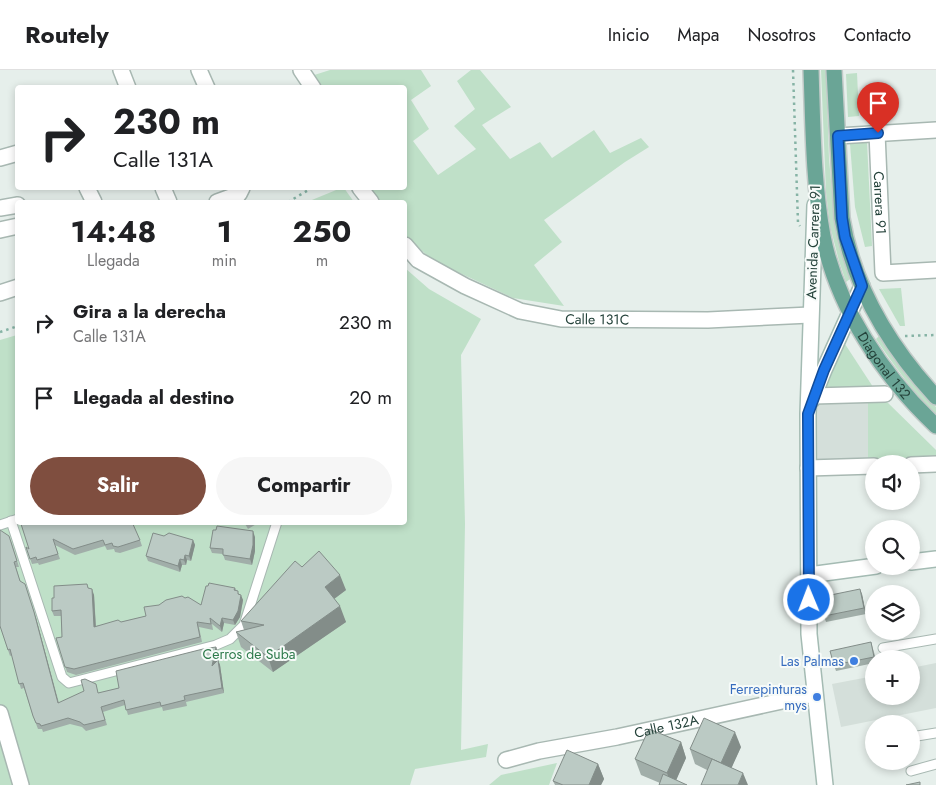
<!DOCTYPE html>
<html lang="es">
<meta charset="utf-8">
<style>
body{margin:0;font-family:Jost,sans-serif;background:#f6f6f6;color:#202124;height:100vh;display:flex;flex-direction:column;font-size:19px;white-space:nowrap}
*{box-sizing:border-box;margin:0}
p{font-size:16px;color:#757577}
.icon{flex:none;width:28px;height:28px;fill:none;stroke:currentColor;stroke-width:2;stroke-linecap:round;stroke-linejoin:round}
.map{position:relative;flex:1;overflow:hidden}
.panel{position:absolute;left:15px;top:130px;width:392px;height:325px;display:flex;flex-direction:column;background:#fff;border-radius:5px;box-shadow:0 2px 8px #0003}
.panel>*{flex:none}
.banner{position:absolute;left:15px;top:15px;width:392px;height:105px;border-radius:5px;box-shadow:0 2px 8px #0003;background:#fff;color:#202124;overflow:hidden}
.fabs{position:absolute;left:865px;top:385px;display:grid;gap:10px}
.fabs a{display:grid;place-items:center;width:55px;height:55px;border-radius:50%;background:#fff;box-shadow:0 2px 8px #0003;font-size:25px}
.pin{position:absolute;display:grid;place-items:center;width:42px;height:42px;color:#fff;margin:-51px -21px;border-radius:50% 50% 50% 0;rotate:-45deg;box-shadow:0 0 5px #0007}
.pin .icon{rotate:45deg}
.me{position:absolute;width:55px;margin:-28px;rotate:359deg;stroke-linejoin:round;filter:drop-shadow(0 0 4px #0008)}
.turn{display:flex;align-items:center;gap:18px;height:105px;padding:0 15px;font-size:22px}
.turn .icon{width:65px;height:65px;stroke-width:2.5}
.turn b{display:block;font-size:35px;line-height:42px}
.eta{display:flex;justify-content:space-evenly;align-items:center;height:85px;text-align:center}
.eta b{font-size:30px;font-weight:700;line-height:35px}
.primary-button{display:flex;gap:10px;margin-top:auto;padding:10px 15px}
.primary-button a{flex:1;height:58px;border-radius:30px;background:#7f4e3f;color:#fff;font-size:20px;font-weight:700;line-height:58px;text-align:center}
.primary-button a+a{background:#f6f6f6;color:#202124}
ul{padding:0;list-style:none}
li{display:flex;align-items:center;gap:15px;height:75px;padding:0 15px}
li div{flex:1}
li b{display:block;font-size:19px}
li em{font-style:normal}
header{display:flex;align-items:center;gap:30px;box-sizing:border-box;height:70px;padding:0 25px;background:#fff;border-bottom:1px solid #e0e0e0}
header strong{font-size:24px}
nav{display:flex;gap:28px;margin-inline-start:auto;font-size:18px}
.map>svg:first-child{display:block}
.built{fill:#d4dfda}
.green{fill:#bfe0c8}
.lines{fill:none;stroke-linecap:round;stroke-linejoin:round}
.lane-casing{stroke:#a8b8b2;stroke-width:11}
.street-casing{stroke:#a8b8b2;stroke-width:18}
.secondary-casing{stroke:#a4bbb3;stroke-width:18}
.primary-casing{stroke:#c2cac8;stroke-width:18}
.path{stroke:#86b3a5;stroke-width:2.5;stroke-dasharray:2.5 4;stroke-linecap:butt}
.lane{stroke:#fff;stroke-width:9}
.street{stroke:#fff;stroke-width:15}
.secondary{stroke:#fff;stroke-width:15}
.primary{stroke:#6aa596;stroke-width:15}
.wall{fill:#a1aea9}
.shaded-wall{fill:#838d89}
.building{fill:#bbcac4;stroke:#838d89}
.route-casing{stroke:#114b97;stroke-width:12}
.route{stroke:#1a73e8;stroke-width:9}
.shop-dot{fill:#3f7fe0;stroke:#f7fbf9;stroke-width:2}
.labels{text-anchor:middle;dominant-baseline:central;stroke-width:4;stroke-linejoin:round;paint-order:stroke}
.street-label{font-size:14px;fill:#24423a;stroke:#f7fbf9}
.park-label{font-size:14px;fill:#2d7a4b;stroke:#f7fbf9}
.shop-label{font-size:14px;fill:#366cbe;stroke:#f7fbf9;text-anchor:end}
</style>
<header>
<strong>Routely</strong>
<nav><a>Inicio</a><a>Mapa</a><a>Nosotros</a><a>Contacto</a></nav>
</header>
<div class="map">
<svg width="936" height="715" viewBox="0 0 936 715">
<rect width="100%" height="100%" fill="#e6efeb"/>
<g class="built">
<polygon points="868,330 868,392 817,393 817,331"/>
<polygon points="936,593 936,638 841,657 832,614 874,606 874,626 911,626 911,598"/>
</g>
<g class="green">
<polygon points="330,0 421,0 431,16 411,30 429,59 413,71 438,105 476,79 454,56 475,39 457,11 471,0 480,0 511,37 482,55 510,89 540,72 552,88 594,60 610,83 641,68 649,77 625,92 544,150 562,172 534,195 564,236 513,228 432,190 405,165 405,132 381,132 371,118 405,118 405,18 315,17 308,7"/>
<polygon points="821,0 826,0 829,89 835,155 850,209 846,212 839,191 830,156 826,122"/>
<polygon points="857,3 859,46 848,47 846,4"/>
<polygon points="867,72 872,176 865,177 855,137 850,74"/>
<polygon points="341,118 344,118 354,132 307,132"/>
<polygon points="405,198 429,219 481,249 461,285 465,454 461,680 488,674 486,687 415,699 410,715 0,715 0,270 17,265 18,452 405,452"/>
<polygon points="901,218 905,256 900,256 879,219"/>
<path d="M879,266L917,316L936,337V346C914,322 894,296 876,269Z"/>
<polygon points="843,271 875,320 822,322"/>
<polygon points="868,330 886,331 936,380 936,391 868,392"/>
<polygon points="557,693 549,715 489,715 501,705"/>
</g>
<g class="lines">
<g class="lane-casing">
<g id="lane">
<polyline points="11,451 62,607 69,613 216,575 230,569 244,555 277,452"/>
<polyline points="0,455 18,449"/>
<polyline points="883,578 936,569"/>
<polyline points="911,667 936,663"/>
<polyline points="911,701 936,694"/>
</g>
</g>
<g class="street-casing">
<g id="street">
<polyline points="121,0 128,18"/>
<polyline points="199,0 207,18"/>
<polyline points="301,0 313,18"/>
<path id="s1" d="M877,63L883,203L936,200"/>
<polyline points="838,66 936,60"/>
<polyline points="0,88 18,83"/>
<polyline points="87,118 94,132"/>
<polyline points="163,118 169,132"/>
<polyline points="360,118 371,132"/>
<polyline points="217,132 239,124 242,118"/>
<polyline points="0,138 18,135"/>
<polyline points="0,160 18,156"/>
<path id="s2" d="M405,175L418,190L465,216L520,241L561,249L708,250L810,245"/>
<polyline points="0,223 18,217"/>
<polyline points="813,326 885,324"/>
<polyline points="911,395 936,394"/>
<polyline points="808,398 874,396"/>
<polyline points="0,643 21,715"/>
<path id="s3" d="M506,690L539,681L617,667L814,624"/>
</g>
</g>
<g class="secondary-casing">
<g id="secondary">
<polyline points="815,135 808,344 809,564 825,715"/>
<polyline points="812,330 824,300 862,216"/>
<polyline points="911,492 936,489"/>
<polyline points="809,505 876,496"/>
</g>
</g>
<g class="primary-casing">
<g id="primary">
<path id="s4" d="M811,0C813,56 813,112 823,166C837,238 884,307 936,356"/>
<path d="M834,0L842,148C853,216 890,277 936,327"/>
</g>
</g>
<g class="path">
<polyline points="793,0 798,153 800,156"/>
<polyline points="288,132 312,118"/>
<polyline points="0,262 18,256"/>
<polyline points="905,266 936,265"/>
</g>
<use href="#lane" class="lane"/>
<use href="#street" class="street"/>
<use href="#secondary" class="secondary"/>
<use href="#primary" class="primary"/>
</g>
<g class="wall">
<polygon points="244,452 260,452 248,459"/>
<polygon points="21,454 140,470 142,476 120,483 115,482 114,479 107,480 105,476 75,485 55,475 60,489 39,495 38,493 32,494 26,477 29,479"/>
<polygon points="164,466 193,470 195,475 191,491 187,490 186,495 182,495 180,502 148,491 146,486"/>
<polygon points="255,467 255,481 252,495 225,490 223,484 212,483 210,478"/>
<polygon points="11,471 19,497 16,497 20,511 36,548 59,633 119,618 216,577 218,582 216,591 218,590 220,595 224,623 186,632 187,636 163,641 162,637 128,645 125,635 103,642 107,655 86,661 82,657 70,654 43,662 42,659 38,659 33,646 24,618 21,619 12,585 10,586 0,556"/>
<polygon points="302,497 346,520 334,529 346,552 273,602 241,577 236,562 244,560 241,551"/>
<polygon points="88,518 94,525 96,556 121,552 146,546 159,535 185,528 201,535 235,518 243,530 240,547 235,555 224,553 222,562 212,554 213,560 199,557 202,572 76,605 67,602 56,568 62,567 61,546 54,546 52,541 54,528"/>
<polygon points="862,524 866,544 826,552 824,546"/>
<polygon points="871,572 876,589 874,589 874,593 836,601 834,595"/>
<polygon points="681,672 686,688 676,710 660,713 641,705 635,689"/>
<polygon points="741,677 731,698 707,700 695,694 690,679"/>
<polygon points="598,694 604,709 601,715 555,715 553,711"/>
</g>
<g class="shaded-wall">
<polygon points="253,461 255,467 255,481 252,495 250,489"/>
<polygon points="193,470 195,475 191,491 189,486"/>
<polygon points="185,485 187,490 186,495 184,490"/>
<polygon points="180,489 182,495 180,502 178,496"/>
<polygon points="340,505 346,520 330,532 325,517"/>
<polygon points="25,514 36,548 60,639 58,633"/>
<polygon points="92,519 94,525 96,562 94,557"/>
<polygon points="860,519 862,524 866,544 864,538"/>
<polygon points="241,525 243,530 240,547 235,555 233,550"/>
<polygon points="340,536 346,552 273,602 268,587"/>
<polygon points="222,548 224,553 222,562 220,556"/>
<polygon points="216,577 218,582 214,601 212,596"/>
<polygon points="218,590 220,595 224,623 222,618"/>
<polygon points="735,662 741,677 727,708 721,693"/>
<polygon points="681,672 686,688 674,715 671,715 667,703"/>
<polygon points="598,694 604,709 601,715 589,715"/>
<polygon points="743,703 748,715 738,715"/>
</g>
<g class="building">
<polygon points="27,452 132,452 140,470 118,477 113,476 112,473 105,475 103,470 73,479 53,469 58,484 37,490 36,487 30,489 26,477 29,479 21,454"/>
<polygon points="217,456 253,461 253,475 250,489 223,485 223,479 210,478 213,460 216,460"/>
<polygon points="0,460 9,466 17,491 14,492 20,511 25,514 34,542 58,633 84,621 81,610 85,609 96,614 98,623 119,618 116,601 203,579 216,577 212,596 218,590 222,618 184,626 185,630 161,636 160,632 126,640 124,630 101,637 105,650 84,655 80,652 68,648 41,656 40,654 36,653 33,646 23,613 19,614 10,579 8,580 0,556"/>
<polygon points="153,463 164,466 169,463 193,470 189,486 185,485 184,490 180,489 178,496 146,486"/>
<polygon points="319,481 340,505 325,517 340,536 268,587 236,562 264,555 241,551 295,491 302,497"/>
<polygon points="209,513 235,518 234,520 238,521 238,524 241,525 238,541 233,550 222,548 220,556 210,548 211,554 197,552 200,567 74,599 65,597 56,568 62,567 61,540 52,541 52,528 54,528 54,516 87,514 88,518 92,519 94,557 118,550 121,552 146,546 144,537 159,535 166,530 182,526 185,528 188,527 201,535 206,516 208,516"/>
<polygon points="860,519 864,538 824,546 821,527"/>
<polygon points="871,572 874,587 834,595 830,581"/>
<polygon points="704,648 735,662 721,693 690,679"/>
<polygon points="649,659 681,672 667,703 635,689"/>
<polygon points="567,680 598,694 589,715 563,715 553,711"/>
<polygon points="712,689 743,703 738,715 701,715"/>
<polygon points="663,704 687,715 659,715"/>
<polygon points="920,712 920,715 906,715"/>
</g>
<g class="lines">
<g class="route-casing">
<polyline id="route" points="809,530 808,344 824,300 862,216 845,167 842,148 838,66 878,63"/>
</g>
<use href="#route" class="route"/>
</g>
<g class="shop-dot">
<circle cx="854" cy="591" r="5"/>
<circle cx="817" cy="627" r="5"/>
</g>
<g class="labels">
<g class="street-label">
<text stroke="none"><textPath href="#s1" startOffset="70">Carrera 91</textPath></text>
<text transform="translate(813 172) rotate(-88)">Avenida Carrera 91</text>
<text stroke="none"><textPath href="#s2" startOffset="212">Calle 131C</textPath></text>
<text stroke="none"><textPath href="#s4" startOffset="311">Diagonal 132</textPath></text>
<text stroke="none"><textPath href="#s3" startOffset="164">Calle 132A</textPath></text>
</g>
<g class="park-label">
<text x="249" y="584">Cerros de Suba</text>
</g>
<g class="shop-label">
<text x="844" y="591">Las Palmas</text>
<text x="807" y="619">Ferrepinturas<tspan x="807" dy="16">mys</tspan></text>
</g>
</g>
</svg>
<div class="fabs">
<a><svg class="icon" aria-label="sound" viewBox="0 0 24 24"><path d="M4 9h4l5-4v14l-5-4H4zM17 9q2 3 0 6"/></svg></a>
<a><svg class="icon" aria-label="search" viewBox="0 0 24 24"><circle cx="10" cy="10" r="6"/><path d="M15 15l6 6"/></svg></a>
<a><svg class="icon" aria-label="layers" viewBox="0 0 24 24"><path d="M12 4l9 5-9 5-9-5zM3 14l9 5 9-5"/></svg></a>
<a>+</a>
<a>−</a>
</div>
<div class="pin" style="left:878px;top:63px;background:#d93025"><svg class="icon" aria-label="arrive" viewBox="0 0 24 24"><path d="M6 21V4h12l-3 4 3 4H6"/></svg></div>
<svg class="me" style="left:809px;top:530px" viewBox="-20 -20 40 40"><circle r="17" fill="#1a73e8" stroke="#fff" stroke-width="3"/><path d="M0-11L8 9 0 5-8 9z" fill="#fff"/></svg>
<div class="banner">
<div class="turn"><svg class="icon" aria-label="right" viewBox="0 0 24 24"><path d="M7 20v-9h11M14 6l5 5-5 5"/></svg><div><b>230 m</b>Calle 131A</div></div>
</div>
<section class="panel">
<div class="eta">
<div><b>14:48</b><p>Llegada</p></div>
<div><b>1</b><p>min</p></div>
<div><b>250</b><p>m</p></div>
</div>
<ul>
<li><svg class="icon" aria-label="right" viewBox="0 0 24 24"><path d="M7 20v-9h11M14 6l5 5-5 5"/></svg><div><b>Gira a la derecha</b><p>Calle 131A</p></div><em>230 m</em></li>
<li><svg class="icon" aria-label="arrive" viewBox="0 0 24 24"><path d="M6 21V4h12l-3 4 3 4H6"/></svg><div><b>Llegada al destino</b></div><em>20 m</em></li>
</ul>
<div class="primary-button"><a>Salir</a><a>Compartir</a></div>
</section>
</div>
